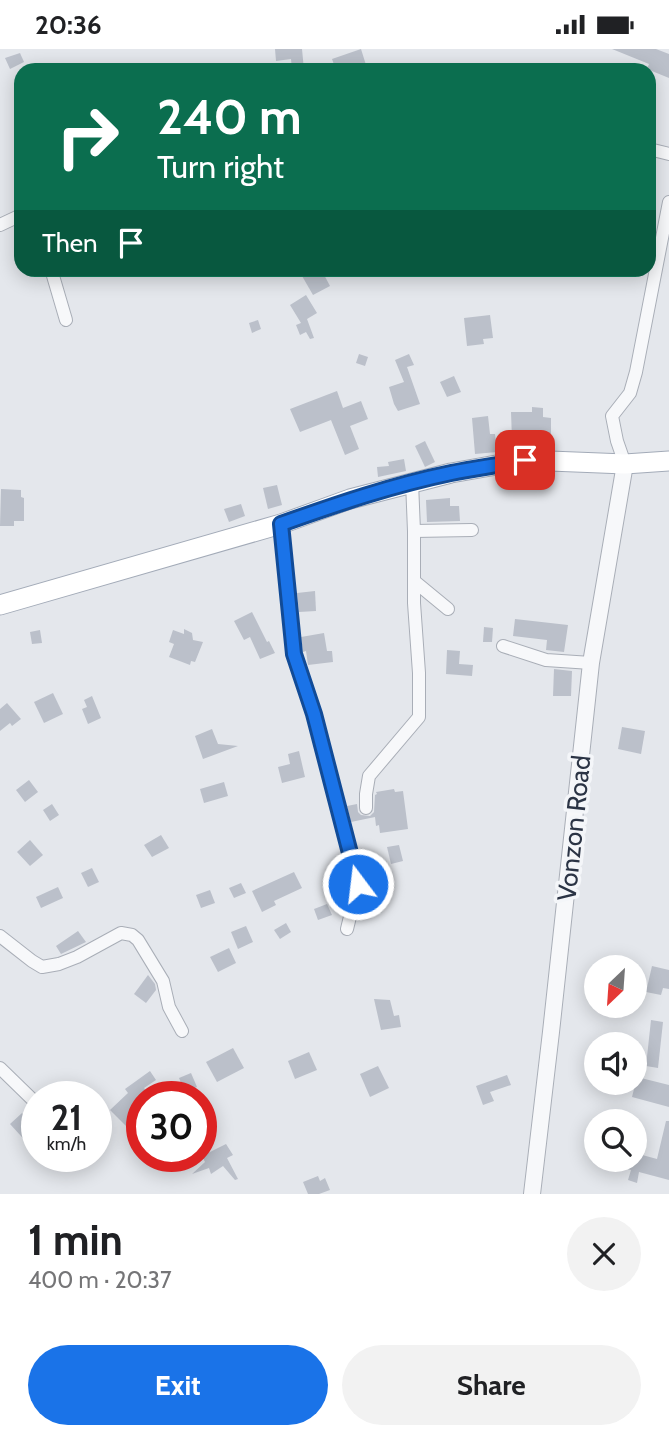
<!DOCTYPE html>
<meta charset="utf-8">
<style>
body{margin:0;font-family:Cabin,sans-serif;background:#f2f2f2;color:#202124;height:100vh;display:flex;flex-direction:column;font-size:26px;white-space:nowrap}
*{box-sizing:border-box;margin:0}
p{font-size:23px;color:#757577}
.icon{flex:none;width:38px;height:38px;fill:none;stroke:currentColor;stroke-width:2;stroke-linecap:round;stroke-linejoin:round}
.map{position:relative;height:1145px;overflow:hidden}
.side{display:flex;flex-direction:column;background:#fff;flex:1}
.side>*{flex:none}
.hud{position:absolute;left:14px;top:14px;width:642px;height:214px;border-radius:21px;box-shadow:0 4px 18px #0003;background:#0b6e4f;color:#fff;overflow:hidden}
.needle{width:46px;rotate:205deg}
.controls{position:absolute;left:584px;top:906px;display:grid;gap:14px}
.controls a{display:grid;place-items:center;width:63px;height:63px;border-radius:50%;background:#fff;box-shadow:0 4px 18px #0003;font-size:35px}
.speed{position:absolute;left:21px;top:1032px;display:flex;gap:14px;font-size:35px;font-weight:700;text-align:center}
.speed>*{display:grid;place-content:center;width:91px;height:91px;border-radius:50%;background:#fff;box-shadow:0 4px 18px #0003;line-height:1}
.speed small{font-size:18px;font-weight:400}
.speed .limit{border:10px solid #d22;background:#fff;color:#111}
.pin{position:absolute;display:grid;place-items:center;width:60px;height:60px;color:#fff;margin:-30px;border-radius:14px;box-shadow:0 4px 10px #0006}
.me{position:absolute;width:77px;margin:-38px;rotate:345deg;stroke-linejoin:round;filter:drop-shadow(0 0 5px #0008)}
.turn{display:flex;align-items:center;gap:24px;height:147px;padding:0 28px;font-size:32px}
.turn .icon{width:91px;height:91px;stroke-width:2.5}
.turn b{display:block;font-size:49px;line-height:60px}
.then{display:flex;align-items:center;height:66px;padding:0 28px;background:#0003;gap:14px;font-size:26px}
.round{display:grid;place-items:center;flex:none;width:74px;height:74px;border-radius:37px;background:#f2f2f2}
.headline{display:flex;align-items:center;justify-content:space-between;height:119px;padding:0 28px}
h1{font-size:42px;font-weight:700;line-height:52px}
.primary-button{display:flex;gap:14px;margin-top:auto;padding:14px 28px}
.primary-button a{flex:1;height:80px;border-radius:42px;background:#1a73e8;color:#fff;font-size:28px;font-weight:700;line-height:80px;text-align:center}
.primary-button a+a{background:#f2f2f2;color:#202124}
.status{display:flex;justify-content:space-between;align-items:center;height:49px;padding:0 35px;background:#fff;direction:ltr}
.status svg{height:19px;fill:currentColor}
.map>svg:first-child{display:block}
.building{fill:#bbc0ca}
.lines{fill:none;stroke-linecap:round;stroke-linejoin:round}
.minor-casing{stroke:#a9aeb7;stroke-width:14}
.tertiary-casing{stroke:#a9aeb7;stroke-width:18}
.primary-casing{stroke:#a3abb8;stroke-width:21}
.minor{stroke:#f7f8fa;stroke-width:12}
.tertiary{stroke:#f7f8fa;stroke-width:16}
.primary{stroke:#fff;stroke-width:19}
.route-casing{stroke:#114b97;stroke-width:18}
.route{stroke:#1a73e8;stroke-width:12}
.labels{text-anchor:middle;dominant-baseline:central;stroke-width:7;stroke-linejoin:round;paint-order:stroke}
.street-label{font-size:26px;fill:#2b3445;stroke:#f4f6f9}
</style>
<div class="status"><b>20:36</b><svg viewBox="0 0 49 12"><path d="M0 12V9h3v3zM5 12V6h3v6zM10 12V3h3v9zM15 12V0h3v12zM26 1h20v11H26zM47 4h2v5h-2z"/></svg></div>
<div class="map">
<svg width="669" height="1145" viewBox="0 0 669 1145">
<rect width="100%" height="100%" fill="#e4e7ec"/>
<g class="building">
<polygon points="275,0 302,0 304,21 292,21 291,10 276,12"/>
<polygon points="361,0 366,16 350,21 336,21 332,10"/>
<polygon points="612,0 656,0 669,5 669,29 647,20 649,15"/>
<polygon points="20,4 24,13 10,20 5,9"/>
<polygon points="298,220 321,220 330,237 313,246"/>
<polygon points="306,246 317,264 307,270 314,289 310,290 306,283 300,286 296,276 301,274 290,256"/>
<polygon points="490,266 493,289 483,290 484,295 467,297 464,269"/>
<polygon points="258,271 261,280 252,284 249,274"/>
<polygon points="359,305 368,308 365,317 356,314"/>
<polygon points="409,305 414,316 407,318 420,355 398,362 394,355 389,338 404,333 395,311"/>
<polygon points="454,327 461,343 447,348 440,333"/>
<polygon points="337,342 343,359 361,352 368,370 350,377 359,400 345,406 331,371 300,383 290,360"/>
<polygon points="532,358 543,359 543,368 551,369 551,390 512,390 511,363 532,363"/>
<polygon points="488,367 490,385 495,385 497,403 475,405 472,369"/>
<polygon points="425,392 435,413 425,418 415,397"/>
<polygon points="404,410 406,422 378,428 377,418 389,417 388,413"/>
<polygon points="277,436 282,456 268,460 263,439"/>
<polygon points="1,440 21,441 21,448 24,449 24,472 14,472 14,477 0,477"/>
<polygon points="450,449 450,457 459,457 460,472 427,473 426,451"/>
<polygon points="241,455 245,467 229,473 224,460"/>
<polygon points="315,542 316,562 299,563 297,544"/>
<polygon points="252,563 267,593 269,592 275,604 260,610 250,588 244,591 234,572"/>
<polygon points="515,570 568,576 564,603 546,601 547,591 513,587"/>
<polygon points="484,578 493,579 492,593 483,593"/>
<polygon points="184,580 192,584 193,591 203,593 195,613 191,612 190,616 169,608 174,595 169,593 173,581 184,585"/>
<polygon points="40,581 42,594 32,595 30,583"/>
<polygon points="324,584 327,602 332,602 333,613 308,616 306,602 303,603 301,588"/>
<polygon points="447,601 460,602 459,615 473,616 472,627 446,625"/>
<polygon points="554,620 572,622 571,647 553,647"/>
<polygon points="53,644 63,665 44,674 34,653"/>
<polygon points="92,647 101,669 88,675 82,660 87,658 84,651"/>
<polygon points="7,654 21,670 12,677 10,674 0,682 0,660"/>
<polygon points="622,678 645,682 641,705 618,700"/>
<polygon points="212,680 218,695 238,697 203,710 195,687"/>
<polygon points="299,702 305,728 282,734 278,718 290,715 288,705"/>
<polygon points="29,731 38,743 25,753 16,741"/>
<polygon points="224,733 228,747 204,754 200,740"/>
<polygon points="394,740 395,743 403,742 408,780 380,784 379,776 376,777 375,768 351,773 347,757 357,755 358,763 361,766 370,767 374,763 375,746 377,745 376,743"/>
<polygon points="52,755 59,766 50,772 43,761"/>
<polygon points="161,786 169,799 152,808 144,796"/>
<polygon points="30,791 43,806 30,817 17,803"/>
<polygon points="399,796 403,812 391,815 387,798"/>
<polygon points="92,819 99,833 88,838 81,824"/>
<polygon points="294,823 302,839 274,852 276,856 262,863 252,842"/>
<polygon points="241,834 246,844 234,849 229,839"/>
<polygon points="58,838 63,849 41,859 36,848"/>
<polygon points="210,841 215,854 201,859 196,846"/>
<polygon points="327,855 332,866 318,871 314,860"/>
<polygon points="286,874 291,883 280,890 274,881"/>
<polygon points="246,877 253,893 238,900 231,883"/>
<polygon points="78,882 86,893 61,905 56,897"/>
<polygon points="229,899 236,914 218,923 210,908"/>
<polygon points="652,917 669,921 669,940 663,939 661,946 646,943"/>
<polygon points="148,926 155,935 156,941 146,954 134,945"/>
<polygon points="374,950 390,951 394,967 399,966 401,978 381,981"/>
<polygon points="651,971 663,973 658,1019 646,1017"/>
<polygon points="233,999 244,1019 217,1033 206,1013"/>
<polygon points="309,1003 317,1021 295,1030 288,1012"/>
<polygon points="378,1017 389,1039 370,1048 360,1025"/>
<polygon points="150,1022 156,1031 144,1039 152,1048 142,1048 142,1068 129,1080 110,1061 128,1044 125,1040"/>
<polygon points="191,1024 197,1038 185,1043 179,1029"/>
<polygon points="507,1026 511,1036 490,1043 494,1052 483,1056 476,1037"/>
<polygon points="637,1028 669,1036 669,1058 632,1048"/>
<polygon points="22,1064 30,1073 37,1067 37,1093 31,1098 10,1075"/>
<polygon points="666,1072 669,1072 669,1131 639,1123 637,1134 628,1131 631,1121 605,1114 605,1111 635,1111 635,1104 657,1110"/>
<polygon points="226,1095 233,1106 227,1109 238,1130 235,1131 223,1117 211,1125 209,1119 192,1125 205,1113 202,1107"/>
<polygon points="318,1127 320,1132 325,1129 330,1141 319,1145 308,1145 303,1133"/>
</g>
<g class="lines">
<g class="minor-casing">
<g id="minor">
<polyline points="649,100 669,105"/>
<polyline points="0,176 19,167 21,163"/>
<polyline points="51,220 66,271"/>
<polyline points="625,415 617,392 612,367 630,344 636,323 669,153"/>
<polyline points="281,475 294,605 314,665 358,835 347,880"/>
<polyline points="414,482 472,481"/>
<polyline points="414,532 448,560"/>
<polyline points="503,597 546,611 591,614"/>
<polyline points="366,759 366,745 369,727 419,668 419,624 414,554 414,482 412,433"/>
<polyline points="0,887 32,912 42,918 59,915 77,908 121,884 132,886 138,891 163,932 169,958 182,982"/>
<polyline points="0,1019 37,1055"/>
</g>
</g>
<g class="tertiary-casing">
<polyline id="tertiary" points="532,1145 551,983 591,614 625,415"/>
</g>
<g class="primary-casing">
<polyline id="primary" points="0,556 281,475 350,450 451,424 525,411 625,415 669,412"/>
</g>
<use href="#minor" class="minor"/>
<use href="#tertiary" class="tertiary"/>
<use href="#primary" class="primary"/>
</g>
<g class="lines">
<g class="route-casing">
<path id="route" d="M358,835L314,665L294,605L281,475C337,455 393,436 451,424C475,419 500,416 525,411"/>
</g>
<use href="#route" class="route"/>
</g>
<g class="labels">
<g class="street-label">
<text transform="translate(574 779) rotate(-84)">Vonzon Road</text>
</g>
</g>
</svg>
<div class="controls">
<a><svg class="needle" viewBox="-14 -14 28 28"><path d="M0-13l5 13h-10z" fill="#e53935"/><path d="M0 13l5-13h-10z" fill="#757577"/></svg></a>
<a><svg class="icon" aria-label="sound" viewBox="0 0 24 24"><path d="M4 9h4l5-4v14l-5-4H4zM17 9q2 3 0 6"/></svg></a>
<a><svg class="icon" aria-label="search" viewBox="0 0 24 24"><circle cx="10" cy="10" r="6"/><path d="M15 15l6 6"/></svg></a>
</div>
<div class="speed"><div>21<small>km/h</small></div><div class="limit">30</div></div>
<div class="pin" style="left:525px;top:411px;background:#d93025"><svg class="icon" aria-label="arrive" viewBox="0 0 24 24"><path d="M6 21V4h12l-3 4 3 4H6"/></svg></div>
<svg class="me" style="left:358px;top:835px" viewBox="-20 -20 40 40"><circle r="17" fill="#1a73e8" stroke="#fff" stroke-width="3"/><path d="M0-11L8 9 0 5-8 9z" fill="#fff"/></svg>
<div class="hud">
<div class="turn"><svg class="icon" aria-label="right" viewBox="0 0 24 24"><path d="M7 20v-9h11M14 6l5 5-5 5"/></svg><div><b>240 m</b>Turn right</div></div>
<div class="then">Then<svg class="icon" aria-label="arrive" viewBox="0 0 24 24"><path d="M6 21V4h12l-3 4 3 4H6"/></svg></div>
</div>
</div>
<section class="side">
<div class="headline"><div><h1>1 min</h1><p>400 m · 20:37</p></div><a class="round"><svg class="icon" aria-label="close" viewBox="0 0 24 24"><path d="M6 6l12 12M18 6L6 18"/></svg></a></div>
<div class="primary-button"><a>Exit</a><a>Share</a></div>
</section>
